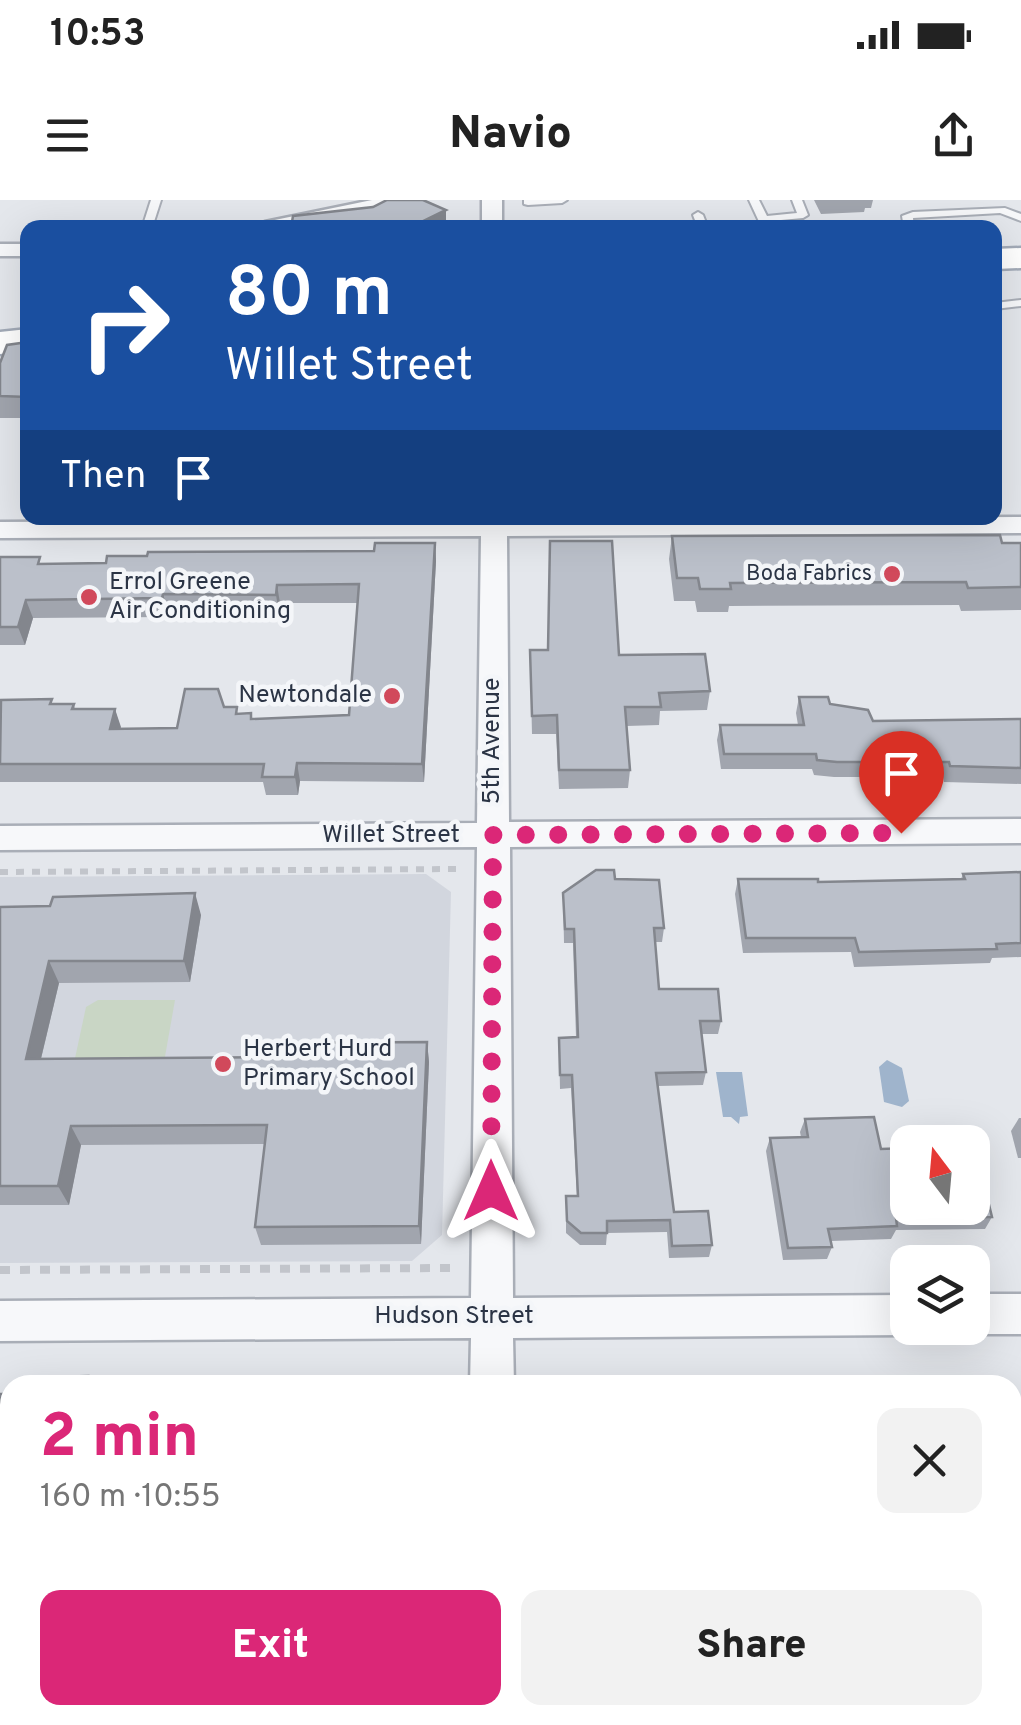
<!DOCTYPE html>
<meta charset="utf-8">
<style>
body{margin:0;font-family:Overpass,sans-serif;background:#f2f2f2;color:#222;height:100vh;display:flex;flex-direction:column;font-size:38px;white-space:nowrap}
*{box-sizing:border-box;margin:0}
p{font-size:32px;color:#767676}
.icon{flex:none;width:55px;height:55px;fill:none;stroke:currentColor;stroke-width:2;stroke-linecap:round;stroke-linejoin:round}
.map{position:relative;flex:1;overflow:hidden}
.sheet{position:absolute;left:0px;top:1175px;width:1022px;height:350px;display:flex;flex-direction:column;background:#fff;border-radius:30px 30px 0 0;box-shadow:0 10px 40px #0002}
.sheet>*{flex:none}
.banner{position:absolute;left:20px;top:20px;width:982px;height:305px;border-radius:20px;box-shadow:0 10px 40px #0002;background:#1a4fa0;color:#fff;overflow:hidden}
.needle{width:65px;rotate:344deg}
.tools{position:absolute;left:890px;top:925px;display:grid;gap:20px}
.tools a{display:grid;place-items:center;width:100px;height:100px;border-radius:20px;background:#fff;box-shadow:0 10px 40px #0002;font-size:50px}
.pin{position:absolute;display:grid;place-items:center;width:85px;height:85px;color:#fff;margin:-102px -42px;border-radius:50% 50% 50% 0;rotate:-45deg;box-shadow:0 0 10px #0007}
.pin .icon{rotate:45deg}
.me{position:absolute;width:110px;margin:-55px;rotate:0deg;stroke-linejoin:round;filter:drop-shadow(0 0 8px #0008)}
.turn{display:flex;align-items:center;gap:35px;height:210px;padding:0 40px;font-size:45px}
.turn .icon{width:130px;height:130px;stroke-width:2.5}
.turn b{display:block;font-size:70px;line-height:85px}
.then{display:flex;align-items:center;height:95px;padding:0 40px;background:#0003;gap:20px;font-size:38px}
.round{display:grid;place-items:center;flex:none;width:105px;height:105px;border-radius:20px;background:#f2f2f2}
.overview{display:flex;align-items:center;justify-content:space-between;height:170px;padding:0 40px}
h1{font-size:60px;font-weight:800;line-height:75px;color:#db2777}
.action{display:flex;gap:20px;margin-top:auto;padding:20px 40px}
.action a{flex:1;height:115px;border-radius:20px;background:#db2777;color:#fff;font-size:40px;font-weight:800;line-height:115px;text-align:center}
.action a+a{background:#f2f2f2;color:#222}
.status{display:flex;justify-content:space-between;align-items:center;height:70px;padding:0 50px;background:#fff;direction:ltr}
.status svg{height:28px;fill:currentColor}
header{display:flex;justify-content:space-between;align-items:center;height:130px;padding:0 40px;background:#fff;font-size:45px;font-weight:800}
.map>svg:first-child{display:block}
.built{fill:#d2d6de}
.green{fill:#c9d6c5}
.water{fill:#9fb4cc}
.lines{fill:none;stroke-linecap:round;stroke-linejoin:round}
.service-casing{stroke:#a9aeb7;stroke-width:4}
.minor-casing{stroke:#a9aeb7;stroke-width:5}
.primary-casing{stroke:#a3abb8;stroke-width:5}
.path-far1{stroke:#c2c5cb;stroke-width:6;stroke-dasharray:8 8;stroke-linecap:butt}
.path{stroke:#c2c5cb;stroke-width:8;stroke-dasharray:10 10;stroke-linecap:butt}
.service{fill:#f7f8fa;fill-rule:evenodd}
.minor{fill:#f7f8fa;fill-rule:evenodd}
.primary{fill:#fff;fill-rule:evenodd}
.wall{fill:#a1a5ae}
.shaded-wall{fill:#83868d}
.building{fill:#bbc0ca;stroke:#83868d;stroke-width:2.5}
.route{stroke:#db2777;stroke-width:18;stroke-dasharray:0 32.4}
.poi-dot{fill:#d1495b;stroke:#f4f6f9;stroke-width:4}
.labels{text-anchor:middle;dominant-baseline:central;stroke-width:9;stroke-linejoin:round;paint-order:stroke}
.far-poi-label{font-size:22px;fill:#2b3445;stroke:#f4f6f9;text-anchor:end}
.poi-label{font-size:25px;fill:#2b3445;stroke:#f4f6f9;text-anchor:start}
.street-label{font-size:25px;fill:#2b3445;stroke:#f4f6f9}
</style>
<div class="status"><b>10:53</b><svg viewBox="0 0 49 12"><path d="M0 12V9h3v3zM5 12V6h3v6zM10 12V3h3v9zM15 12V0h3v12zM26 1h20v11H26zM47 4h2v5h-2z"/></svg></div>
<header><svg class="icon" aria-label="menu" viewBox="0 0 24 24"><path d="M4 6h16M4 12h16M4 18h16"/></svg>Navio<svg class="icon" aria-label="share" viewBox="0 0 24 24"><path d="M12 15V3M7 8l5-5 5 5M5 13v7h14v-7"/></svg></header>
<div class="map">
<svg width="1021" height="1525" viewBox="0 0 1021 1525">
<rect width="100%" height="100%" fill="#e4e7ec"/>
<polygon class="built" points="426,674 451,692 442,1035 412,1061 0,1063 0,677"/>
<polygon class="green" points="98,800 175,800 163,868 74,863 86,807"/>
<g class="water">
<polygon points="887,860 902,868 909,901 902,907 884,902 879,867"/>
<polygon points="716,872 742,872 748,916 740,917 739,924 731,917 723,917"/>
</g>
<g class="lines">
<g class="service-casing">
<g id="service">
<polygon points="151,0 161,0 152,28 142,28"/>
<polygon points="524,0 567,0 562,3 528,5 524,4"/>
<polygon points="749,0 759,0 767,16 797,13 792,0 802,0 808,15 803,18 770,21 772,28 762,28"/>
<polygon points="1005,8 1021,14 1021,21 1000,13 913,18 914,28 904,28 902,16 913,12"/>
<polygon points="698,12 703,15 708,28 698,28 693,15"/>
<polygon points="1021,100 1021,106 995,109 995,103"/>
</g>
</g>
<g class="minor-casing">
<g id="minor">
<polygon points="372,0 412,0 402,6 298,28 255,28 265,22"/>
<rect x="482" y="0" width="20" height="28"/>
<rect x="0" y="44" width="28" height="12"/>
<polygon points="1021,317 1021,333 507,336 509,622 1021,619 1021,643 510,647 513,1098 908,1095 908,1128 923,1129 908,1135 513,1138 514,1185 470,1185 471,1138 0,1141 0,1101 471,1098 477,647 0,650 0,626 477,623 481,336 0,338 0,322"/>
<polygon points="972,1094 1021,1094 1021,1134 972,1134 957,1128 972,1128"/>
<rect x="467" y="1515" width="50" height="10"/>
</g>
</g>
<g class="primary-casing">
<g id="primary">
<polygon points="1021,48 1021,68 995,69 995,49"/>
<polygon points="28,129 28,151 0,154 0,132"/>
</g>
</g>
<polyline class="path-far1" points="0,672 456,669"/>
<polyline class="path" points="0,1070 453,1068"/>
<use href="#service" class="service"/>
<use href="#minor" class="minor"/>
<use href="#primary" class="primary"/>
</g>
<g class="wall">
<polygon points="814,0 873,0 871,8 865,8 864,12 821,14"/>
<polygon points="28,142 28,218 0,218 0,163"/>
<polygon points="672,336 1021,343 1021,410 961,411 959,405 729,406 728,412 697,412 695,401 674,401 669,359"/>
<polygon points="435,343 436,361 424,582 300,581 298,595 266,595 263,582 0,582 0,502 74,504 75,509 115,509 120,529 177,528 224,507 252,519 349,515 357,403 280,403 279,414 168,412 167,417 33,418 25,445 0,445 0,357 42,364 106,363 374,351"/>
<polygon points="530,450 619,455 710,491 707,510 660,511 659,525 627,526 630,570 628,588 559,589 556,534 532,534"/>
<polygon points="799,497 830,504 873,521 1021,519 1021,584 944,582 943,577 834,577 814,575 812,569 721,569 717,540 720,525 798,525 796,513"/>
<polygon points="1021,672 1021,757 992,758 990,763 854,767 851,752 743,753 735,694 738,679 818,682 961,679 963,674"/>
<polygon points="615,679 664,728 662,742 655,742 659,789 721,821 718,834 701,834 706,872 703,885 658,886 674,1012 712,1045 709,1057 669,1058 667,1032 607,1033 606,1045 580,1045 566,1033 566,996 577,996 571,888 560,889 559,838 576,837 573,743 564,743 563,693"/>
<polygon points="0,707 201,715 190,782 59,783 41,859 275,857 427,842 429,862 421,1044 261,1045 255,1027 265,944 81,945 69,1005 0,1005"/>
<polygon points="1019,918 1021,918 1021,958 1018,958 1011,931"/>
<polygon points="805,919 881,949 992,1017 985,1029 896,1030 891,1039 831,1041 832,1047 827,1059 783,1060 766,951 770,938 801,937 800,932"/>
<polygon points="0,1194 10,1194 10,1393 5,1393 0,1420"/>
<polygon points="1012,1206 1021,1206 1021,1340 1015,1340 1018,1355 1012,1360"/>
</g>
<g class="shaded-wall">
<polygon points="446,10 446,28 419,28 419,23"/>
<polygon points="435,343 436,361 424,582 422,564"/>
<polygon points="277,385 280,403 279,414 276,395"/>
<polygon points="163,394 168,412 167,417 162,398"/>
<polygon points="26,400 33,418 25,445 18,427"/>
<polygon points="115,509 121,527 116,547 110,529"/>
<polygon points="297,563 300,581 298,595 295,577"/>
<polygon points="195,693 201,715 190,782 184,761"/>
<polygon points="49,761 59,783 36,879 26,859"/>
<polygon points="427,842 429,862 421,1044 419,1026"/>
<polygon points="71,926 81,945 69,1005 58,986"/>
<polygon points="0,1388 5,1393 0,1420"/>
</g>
<g class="building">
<polygon points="387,0 423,0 446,10 419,23 421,28 291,28 293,16 373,7"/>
<polygon points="28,142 28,197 0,196 0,163 7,145"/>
<polygon points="1000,335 1002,343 1021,343 1021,387 968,388 966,382 730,383 731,389 700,389 698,378 677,378 672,336"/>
<polygon points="550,341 612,341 619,455 705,454 710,491 659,493 661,507 625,507 630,570 559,570 557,515 532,516 530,450 548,450"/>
<polygon points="375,343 435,343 422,564 297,563 295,577 262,577 264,564 0,564 1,500 52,499 50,504 74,504 72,509 115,509 110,529 177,528 185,489 218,489 224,507 237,507 236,514 251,513 251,519 349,515 359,384 277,385 276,395 163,394 162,398 26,400 18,427 0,427 0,357 40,357 38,364 106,363 107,356 147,356 148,352 374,351"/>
<polygon points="799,497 828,497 830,504 868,510 873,521 1021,519 1021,568 950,566 949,562 837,562 817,560 816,554 724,554 720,525 804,525"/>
<polygon points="596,670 614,670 615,679 659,680 664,728 654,728 659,789 718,789 721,821 700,821 706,872 656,873 674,1012 708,1011 712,1045 672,1046 670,1020 607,1021 607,1033 581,1033 567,1021 566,996 578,996 572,875 560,875 559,838 578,837 574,729 565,729 563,693"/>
<polygon points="1021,672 1021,743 996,744 997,749 859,752 855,738 746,738 738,679 818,679 818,682 965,679 963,674"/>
<polygon points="195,693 184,761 49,761 26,859 275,857 277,843 427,842 419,1026 255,1027 267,925 71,926 58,986 0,986 0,707 50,706 53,697"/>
<polygon points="874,917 881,949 908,948 908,1008 972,1008 972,947 975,947 992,1017 896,1018 897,1026 828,1029 832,1047 788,1048 770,938 808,937 805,919"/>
<polygon points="88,1176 86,1185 47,1185 48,1177"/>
<rect x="0" y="1194" width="10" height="191"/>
<polygon points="1012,1206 1021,1206 1021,1332 1013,1332 1018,1355 1012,1355"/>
<polygon points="269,1515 363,1515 362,1525 268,1525"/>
<polygon points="597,1515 703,1515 704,1525 598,1525"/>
</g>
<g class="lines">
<polyline class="route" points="491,991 493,635 901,633"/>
</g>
<g class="poi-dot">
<circle cx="892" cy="374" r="10"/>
<circle cx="89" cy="397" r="10"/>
<circle cx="392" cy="496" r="10"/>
<circle cx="223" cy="864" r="10"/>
</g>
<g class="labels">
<g class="far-poi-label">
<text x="872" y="374">Boda Fabrics</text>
</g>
<g class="poi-label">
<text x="109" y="383">Errol Greene<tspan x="109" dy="29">Air Conditioning</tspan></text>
<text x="372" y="496" text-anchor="end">Newtondale</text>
<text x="243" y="850">Herbert Hurd<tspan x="243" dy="29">Primary School</tspan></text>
</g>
<g class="street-label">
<text transform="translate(493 541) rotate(-90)">5th Avenue</text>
<text x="391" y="636">Willet Street</text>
<text x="454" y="1117">Hudson Street</text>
</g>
</g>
</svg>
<div class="tools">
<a><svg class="needle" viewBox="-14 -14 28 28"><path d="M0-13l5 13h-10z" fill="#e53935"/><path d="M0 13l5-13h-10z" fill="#767676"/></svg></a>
<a><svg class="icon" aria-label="layers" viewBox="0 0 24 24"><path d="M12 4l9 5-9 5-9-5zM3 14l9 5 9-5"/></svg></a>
</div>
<div class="pin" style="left:901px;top:633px;background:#d93025"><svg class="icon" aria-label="arrive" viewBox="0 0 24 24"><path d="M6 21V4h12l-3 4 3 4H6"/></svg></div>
<svg class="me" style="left:491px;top:991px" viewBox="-20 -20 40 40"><path d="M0-17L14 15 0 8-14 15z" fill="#db2777" stroke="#fff" stroke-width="4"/></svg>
<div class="banner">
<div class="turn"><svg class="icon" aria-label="right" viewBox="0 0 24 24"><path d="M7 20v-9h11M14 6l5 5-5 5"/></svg><div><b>80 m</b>Willet Street</div></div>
<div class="then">Then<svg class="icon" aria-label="arrive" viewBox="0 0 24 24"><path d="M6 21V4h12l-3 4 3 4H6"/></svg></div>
</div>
<section class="sheet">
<div class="overview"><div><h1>2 min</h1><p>160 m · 10:55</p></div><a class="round"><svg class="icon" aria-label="close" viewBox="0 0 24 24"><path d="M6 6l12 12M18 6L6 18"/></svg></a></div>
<div class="action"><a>Exit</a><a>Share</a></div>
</section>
</div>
